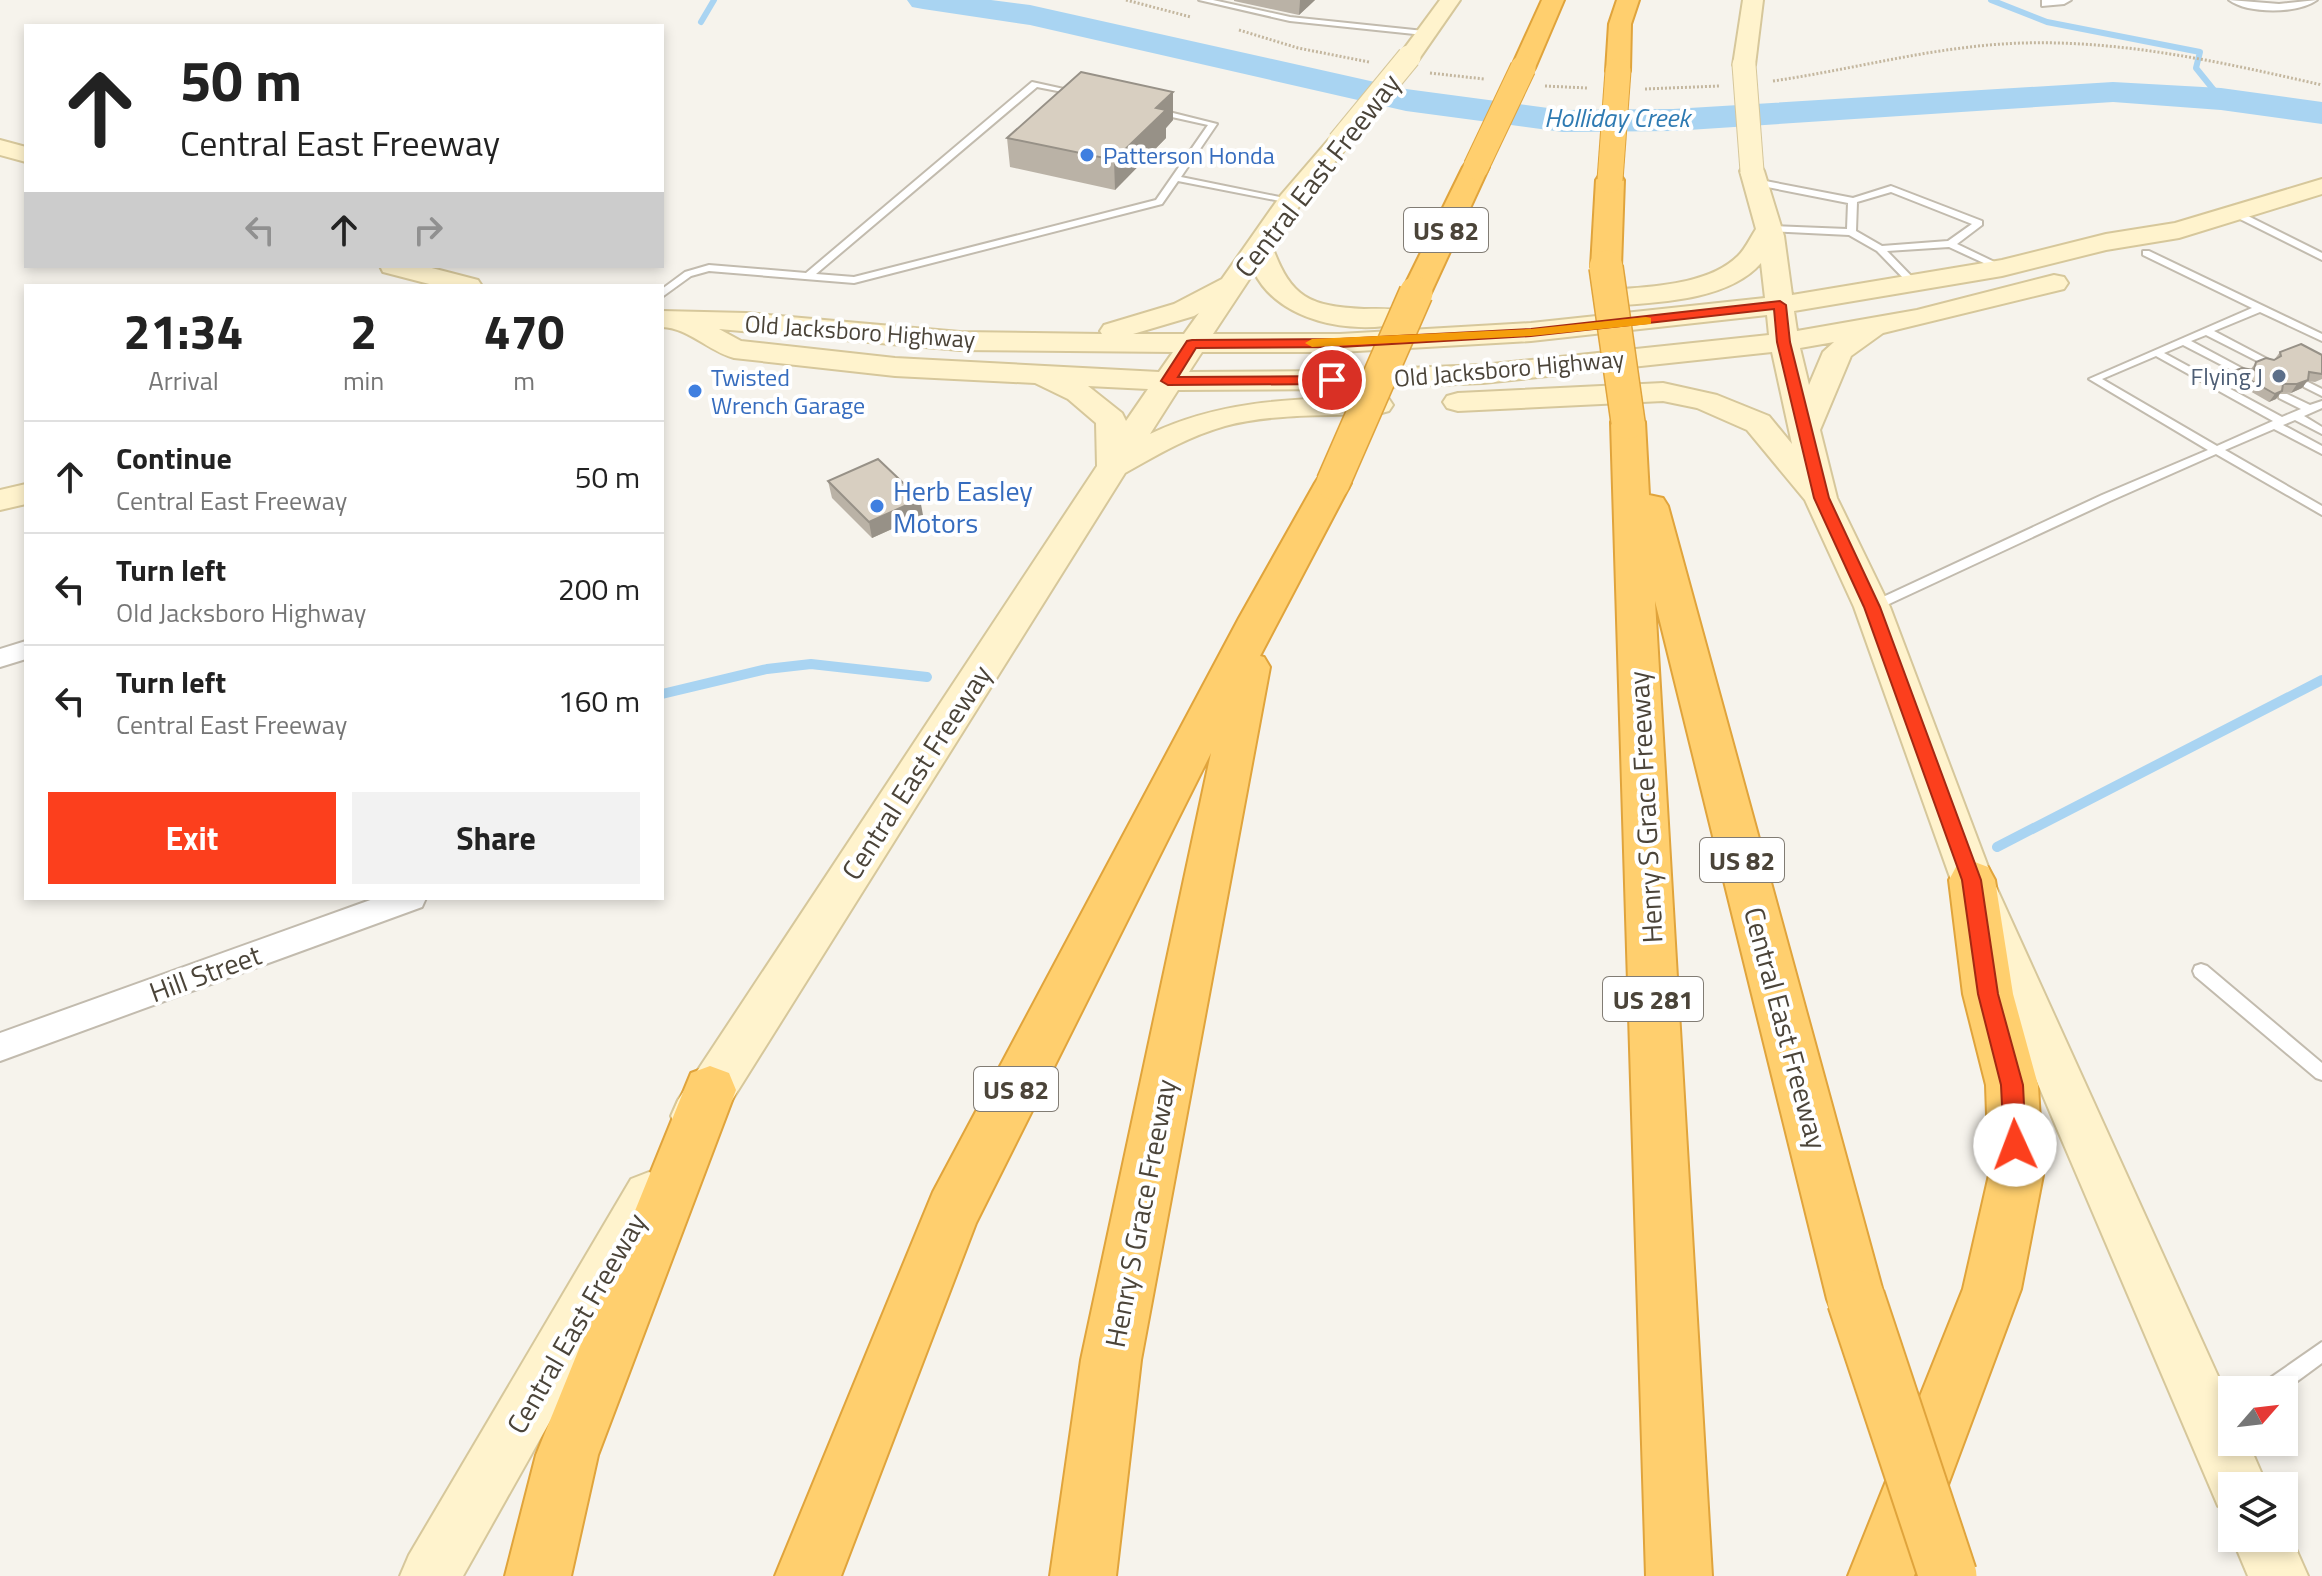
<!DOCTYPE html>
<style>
body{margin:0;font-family:"Titillium Web",sans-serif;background:#f2f2f2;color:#222;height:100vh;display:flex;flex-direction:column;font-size:30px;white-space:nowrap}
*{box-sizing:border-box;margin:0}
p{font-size:26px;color:#767676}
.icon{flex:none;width:44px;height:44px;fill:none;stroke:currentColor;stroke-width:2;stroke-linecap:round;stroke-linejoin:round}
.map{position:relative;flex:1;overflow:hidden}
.sheet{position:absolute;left:24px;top:284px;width:640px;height:616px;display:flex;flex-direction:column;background:#fff;border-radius:0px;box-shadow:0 4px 12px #0003}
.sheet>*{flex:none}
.hud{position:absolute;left:24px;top:24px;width:640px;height:244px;border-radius:0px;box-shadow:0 4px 12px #0003;background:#fff;color:#222;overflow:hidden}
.needle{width:52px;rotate:62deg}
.buttons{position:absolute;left:2218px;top:1376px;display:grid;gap:16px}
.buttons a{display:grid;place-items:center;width:80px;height:80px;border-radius:0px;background:#fff;box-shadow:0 4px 12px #0003;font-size:40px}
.pin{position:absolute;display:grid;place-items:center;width:68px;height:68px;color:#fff;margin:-34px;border:4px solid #fff;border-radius:50%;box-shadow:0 2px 8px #0007}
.me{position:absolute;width:88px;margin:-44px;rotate:358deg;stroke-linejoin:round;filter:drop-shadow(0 0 6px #0008)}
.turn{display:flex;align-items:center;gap:28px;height:168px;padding:0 24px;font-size:36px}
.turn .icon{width:104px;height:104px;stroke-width:2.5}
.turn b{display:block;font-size:56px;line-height:68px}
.lanes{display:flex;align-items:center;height:76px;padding:0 24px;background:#0003;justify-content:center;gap:40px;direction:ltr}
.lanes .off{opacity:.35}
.eta{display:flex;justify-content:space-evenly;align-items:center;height:136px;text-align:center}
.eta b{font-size:48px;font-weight:700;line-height:56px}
.cta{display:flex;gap:16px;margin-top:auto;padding:16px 24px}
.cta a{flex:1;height:92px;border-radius:0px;background:#fc3f1d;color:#fff;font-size:32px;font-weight:700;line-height:92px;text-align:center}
.cta a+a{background:#f2f2f2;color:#222}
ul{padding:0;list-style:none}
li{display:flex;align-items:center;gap:24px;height:112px;padding:0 24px;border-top:2px solid #e0e0e0}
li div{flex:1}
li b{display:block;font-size:30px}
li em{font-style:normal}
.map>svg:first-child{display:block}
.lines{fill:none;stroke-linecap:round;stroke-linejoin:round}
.stream-far1{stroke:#a9d4f2;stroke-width:6}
.stream{stroke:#a9d4f2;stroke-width:10}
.river{fill:#a9d4f2;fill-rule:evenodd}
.lane-casing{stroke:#c2bbae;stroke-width:4}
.street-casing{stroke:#c2bbae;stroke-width:4}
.secondary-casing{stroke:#d6c79b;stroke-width:4}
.highway-casing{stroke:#e0a43c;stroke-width:4}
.path{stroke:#c4b79f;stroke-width:3;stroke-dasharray:2 2;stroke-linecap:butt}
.lane{fill:#fff;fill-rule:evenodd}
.street{fill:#fff;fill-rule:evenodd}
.secondary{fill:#fff3cd;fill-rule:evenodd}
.highway{fill:#ffcf6e;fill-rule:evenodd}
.secondary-bridge-casing{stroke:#d6c79b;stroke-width:25;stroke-linecap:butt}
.highway-bridge-far2-casing{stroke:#e0a43c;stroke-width:27;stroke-linecap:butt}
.highway-bridge-far1-casing{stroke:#e0a43c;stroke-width:36;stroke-linecap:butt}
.highway-bridge-casing{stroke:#e0a43c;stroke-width:61;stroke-linecap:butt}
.secondary-bridge{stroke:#fff3cd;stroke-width:23}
.highway-bridge-far2{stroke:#ffcf6e;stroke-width:25}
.highway-bridge-far1{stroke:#ffcf6e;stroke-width:33}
.highway-bridge{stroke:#ffcf6e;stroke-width:57}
.wall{fill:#bab2a6}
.shaded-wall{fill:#979187}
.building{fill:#d8cfc1;stroke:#979187;stroke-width:2}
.route{fill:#fc3f1d;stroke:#a42913;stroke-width:2}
.slow{fill:#f59e0b}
.shop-dot{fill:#3f7fe0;stroke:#fff;stroke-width:3}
.service-dot{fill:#5c6f8a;stroke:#fff;stroke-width:3}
.labels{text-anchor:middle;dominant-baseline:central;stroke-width:8;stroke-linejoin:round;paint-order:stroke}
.far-shop-label{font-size:24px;fill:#366cbe;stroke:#fff;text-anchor:start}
.far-street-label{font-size:24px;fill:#4b4439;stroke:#fff}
.far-service-label{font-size:24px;fill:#4e5e75;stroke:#fff;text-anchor:end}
.far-water-label{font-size:26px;font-style:italic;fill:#2e7ab2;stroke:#fff}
.shield{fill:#fff;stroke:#817c74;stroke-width:2}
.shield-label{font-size:26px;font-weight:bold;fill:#4b4439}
.street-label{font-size:28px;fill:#4b4439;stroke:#fff}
.shop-label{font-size:28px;fill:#366cbe;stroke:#fff;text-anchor:start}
</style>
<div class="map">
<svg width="2322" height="1576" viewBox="0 0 2322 1576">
<rect width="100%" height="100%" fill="#f6f3ec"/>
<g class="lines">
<g class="stream-far1">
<polyline points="1991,0 2047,22 2200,52 2196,68 2221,99"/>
<polyline points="701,22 714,0"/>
</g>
<g class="stream">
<polyline points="662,694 767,669 811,664 927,677"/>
<polyline points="1997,847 2322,680"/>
</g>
<polygon class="river" points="907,0 991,0 1030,5 1406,89 1563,110 1673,109 2113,82 2221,88 2322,102 2322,124 2221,110 2113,102 1673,131 1563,132 1406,111 1030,25 923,9 912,7"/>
<g class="lane-casing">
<g id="lane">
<polygon points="1199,0 1213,0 1290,17 1424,31 1428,33 1424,35 1290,21"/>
<polygon points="1032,82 1082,93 1078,95 1037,87 816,274 854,277 1156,200 1208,125 1154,113 1154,109 1157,109 1217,124 1181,177 1294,200 1290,203 1178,181 1162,204 854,283 709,271 691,276 662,297 662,289 685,272 709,265 806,273"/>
<path d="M1755,179L1853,198L1891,186L1982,221V225L1957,244L2007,268L1999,270L1949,247L1887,251L1919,284L1911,286L1877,251L1849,235L1766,231L1764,229L1769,226L1847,229L1848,203L1752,184L1751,182ZM1891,192L1972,224L1948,241L1882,246L1856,231L1857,202Z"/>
<polygon points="2232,211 2238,211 2322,253 2322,260 2232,215"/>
<path d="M2143,251H2149L2322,334V341L2260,312L2214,331L2271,361L2272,363L2267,366L2206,335L2191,341L2247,371V375L2243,376L2183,345L2164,353L2282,417L2301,409L2279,398V394H2287L2310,405L2322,401V408L2304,416L2322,427V434L2295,420L2283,425L2322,446V454L2274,429L2225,450L2322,506V515L2216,454L2110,501L1876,610H1868L1866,607L1868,604L2102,495L2208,450L2089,379L2252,308L2143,255ZM2156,356L2273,421L2217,446L2102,379Z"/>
<polygon points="2308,382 2322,389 2322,396 2304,387 2304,383"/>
<polygon points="2201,964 2207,966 2322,1063 2322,1080 2316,1078 2195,976 2193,971 2195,966"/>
<polygon points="2322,1342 2322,1363 2284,1391 2260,1390 2263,1383"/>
</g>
</g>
<g class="street-casing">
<g id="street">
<polygon points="2042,0 2071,0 2064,4 2042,6"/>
<path d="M2229,0L2279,4L2317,0C2298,14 2248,14 2229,0Z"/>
<polygon points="26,641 26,659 0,667 0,649"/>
<polygon points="376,898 426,898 422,907 0,1061 0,1033"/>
</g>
</g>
<g class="secondary-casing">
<g id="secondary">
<polygon points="1440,0 1460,0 1417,62 1401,62 1398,57"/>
<polygon points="1743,0 1763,0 1755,65 1744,72 1733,65"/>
<path d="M1339,135L1347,137L1351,142L1300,205L1272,246C1291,298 1309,306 1364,309C1377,309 1389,308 1402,311L1406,317L1402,323C1352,335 1279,322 1254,272L1213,334H1340L1531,323L1765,298L1761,263C1731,298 1666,302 1623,305L1613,303L1609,297L1613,291L1623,289C1659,286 1711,283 1738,256C1746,248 1750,238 1756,229L1740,171L1743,166H1761L1764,171L1784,236L1792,295L2002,260L2106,234L2175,223L2322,179V194L2179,238L2106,250L2002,276L1794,311L1797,331L1917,310L2054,275L2064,277L2068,283L2064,289L1883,333L1851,356L1820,430L1837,498L1890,607L1993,880L2232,1407V1442H2248L2267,1486H2232V1512L2218,1506L1951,880L1854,607L1805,500L1747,430L1697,408L1663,401L1458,411L1447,408L1443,402L1447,396L1458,393L1663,383L1717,395L1769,416L1792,444L1772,352L1483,383L1332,389L1178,390L1150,434C1223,399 1299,399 1378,396L1389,399L1393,405L1389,411L1378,414C1328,416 1274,413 1225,426C1189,436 1157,455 1125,473L712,1132L695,1138L678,1132L671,1116L678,1100L1097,466L1096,423L1068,399L1035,383L895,376L734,358C708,351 689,328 662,327V311L746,313L960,332L1102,334L1100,331L1104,325L1174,304L1222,279L1281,195L1331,137ZM1199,313L1184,334H1133L1194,316ZM1767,315L1769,335L1483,365L1332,371L1189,372L1202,352H1340L1531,341ZM719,329L960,350L1173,352L1159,372L895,358L741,341ZM1834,342L1823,352L1809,385L1800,348ZM1088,386L1148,389L1126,421L1122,413Z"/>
<polygon points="0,140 26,147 26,162 0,155"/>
<polygon points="380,266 424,266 478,280 482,286 437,286 383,272"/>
<polygon points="26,484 26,504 0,510 0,490"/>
<polygon points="649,1172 667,1179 674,1196 667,1213 463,1576 400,1576 409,1555 631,1179"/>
<polygon points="2284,1522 2308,1576 2248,1576 2232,1538 2232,1537 2284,1538"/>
</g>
</g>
<g class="highway-casing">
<g id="highway">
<polygon points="1542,0 1564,0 1535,68 1532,73 1514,73 1511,68"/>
<polygon points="1617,0 1639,0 1631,24 1630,71 1627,76 1609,76 1606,71 1609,24"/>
<polygon points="1476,159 1485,161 1489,167 1431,293 1427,299 1416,302 1405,299 1401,293 1463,167 1467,161"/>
<polygon points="1610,172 1620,174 1624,180 1621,267 1616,273 1606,276 1596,273 1591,267 1596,180 1600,174"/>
<polygon points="1628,412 1640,415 1645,422 1649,495 1663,498 1668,506 1885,1299 1877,1320 1856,1328 1835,1320 1827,1299 1655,601 1712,1576 1646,1576 1611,422 1616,415"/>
<polygon points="1333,472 1346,475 1351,483 1260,656 1264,657 1270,667 1141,1360 1116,1576 1050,1576 1081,1360 1211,753 976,1223 841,1576 775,1576 933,1192 1239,618 1315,483 1320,475"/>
<polygon points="1972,861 1988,867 1995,880 2013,994 2038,1085 2043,1175 2021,1289 1914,1576 1848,1576 1963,1289 1989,1175 1986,1085 1963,994 1949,880 1956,867"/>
<polygon points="710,1066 729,1073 736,1090 598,1455 571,1576 505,1576 536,1455 684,1090 691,1073"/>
</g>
</g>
<g class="path">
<polyline points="1126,0 1191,17"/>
<polyline points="1239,30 1298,48 1369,62"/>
<polyline points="1430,73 1484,79"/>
<path d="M1773,81C1849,70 1925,49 2002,44C2110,37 2217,61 2322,85"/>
<polyline points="1545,86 1587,88"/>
<polyline points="1645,89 1719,86"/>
</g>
<use href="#lane" class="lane"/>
<use href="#street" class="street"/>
<use href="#secondary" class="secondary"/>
<use href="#highway" class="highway"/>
<g class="secondary-bridge-casing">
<g id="secondary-bridge">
<polyline points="1744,65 1752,171"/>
<polyline points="1339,142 1409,57"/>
</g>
</g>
<g class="highway-bridge-far2-casing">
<g id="highway-bridge-far2">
<polyline points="1476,167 1523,68"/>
<polyline points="1610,180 1618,71"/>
</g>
</g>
<g class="highway-bridge-far1-casing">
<g id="highway-bridge-far1">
<polyline points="1606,267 1628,422"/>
<polyline points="1333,483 1416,293"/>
</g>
</g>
<g class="highway-bridge-casing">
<polyline id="highway-bridge" points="1856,1299 1948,1576"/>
</g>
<use href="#secondary-bridge" class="secondary-bridge"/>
<use href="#highway-bridge-far2" class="highway-bridge-far2"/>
<use href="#highway-bridge-far1" class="highway-bridge-far1"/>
<use href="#highway-bridge" class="highway-bridge"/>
</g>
<g class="wall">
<polygon points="1234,0 1315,0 1299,15 1234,1"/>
<polygon points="1173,120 1166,128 1166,138 1115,190 1010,167 1007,138"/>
<polygon points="2280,352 2322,355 2322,379 2315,382 2307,381 2302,388 2291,393 2281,392 2276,399 2269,402 2229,379 2234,371 2251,369 2256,362 2274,360"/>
<polygon points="828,481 923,515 872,538 832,498"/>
</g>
<g class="shaded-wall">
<polygon points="1300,0 1315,0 1299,15"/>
<polygon points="1173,92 1173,120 1166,128 1166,138 1115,190 1114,160 1156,108"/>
<polygon points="2308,380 2302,388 2291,393 2297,384"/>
<polygon points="2282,391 2276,399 2269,402 2275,394"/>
<polygon points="920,499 923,515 872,538 869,522"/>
</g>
<g class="building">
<polygon points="1081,72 1173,92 1156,108 1166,110 1114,160 1007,138"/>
<polygon points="2301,344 2322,355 2322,374 2309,372 2308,380 2297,384 2283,384 2282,391 2275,394 2234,371 2242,368 2254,370 2256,362 2266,358 2274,360 2281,356 2280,352"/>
<polygon points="878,459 920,499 869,522 828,481"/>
</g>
<polygon class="route" points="1780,301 1786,305 1790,342 1829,498 1880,607 1981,880 1998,994 2023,1085 2026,1145 2023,1153 2015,1156 2007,1153 2004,1145 2001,1085 1978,994 1962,880 1864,607 1814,498 1777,342 1774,309 1531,336 1340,347 1196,348 1178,377 1332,376 1339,380 1332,384 1168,385 1161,381 1187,341 1192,340 1340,339 1531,329"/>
<polygon class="slow" points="1646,317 1651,318 1651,324 1531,336 1312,347 1305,343 1312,339 1531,329"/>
<g class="shop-dot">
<circle cx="1087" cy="155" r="8"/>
<circle cx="695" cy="391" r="8"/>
<circle cx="877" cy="506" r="8"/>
</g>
<circle class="service-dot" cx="2279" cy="376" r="8"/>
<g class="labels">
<g class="far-shop-label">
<text x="1103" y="155">Patterson Honda</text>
<text x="711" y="377">Twisted<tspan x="711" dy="28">Wrench Garage</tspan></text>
</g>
<g class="far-street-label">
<text transform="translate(860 331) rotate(4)">Old Jacksboro Highway</text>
<text transform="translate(1509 368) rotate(-5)">Old Jacksboro Highway</text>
</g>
<g class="far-service-label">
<text x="2263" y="376">Flying J</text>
</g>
<g class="far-water-label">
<text x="1617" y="117">Holliday Creek</text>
</g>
<g class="shield">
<rect x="1404" y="208" width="84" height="44" rx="6"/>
<rect x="1700" y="838" width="84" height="44" rx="6"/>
<rect x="1603" y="977" width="100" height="44" rx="6"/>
<rect x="974" y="1067" width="84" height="44" rx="6"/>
</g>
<g class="shield-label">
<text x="1446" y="230">US 82</text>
<text x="1742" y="860">US 82</text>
<text x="1653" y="999">US 281</text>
<text x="1016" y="1089">US 82</text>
</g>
<g class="street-label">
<text transform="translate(1317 175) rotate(-52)">Central East Freeway</text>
<text transform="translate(916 772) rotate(-57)">Central East Freeway</text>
<text transform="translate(1645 807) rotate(-93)">Henry S Grace Freeway</text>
<text transform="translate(205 973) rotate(-20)">Hill Street</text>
<text transform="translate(1786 1028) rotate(75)">Central East Freeway</text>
<text transform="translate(1140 1213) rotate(-79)">Henry S Grace Freeway</text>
<text transform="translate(576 1323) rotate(-60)">Central East Freeway</text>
</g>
<g class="shop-label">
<text x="893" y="490">Herb Easley<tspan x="893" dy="32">Motors</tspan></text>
</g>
</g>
</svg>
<div class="buttons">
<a><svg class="needle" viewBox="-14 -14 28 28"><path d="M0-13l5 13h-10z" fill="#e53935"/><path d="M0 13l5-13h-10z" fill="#767676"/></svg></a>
<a><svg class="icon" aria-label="layers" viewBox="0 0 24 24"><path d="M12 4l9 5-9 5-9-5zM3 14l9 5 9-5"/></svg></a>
</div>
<div class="pin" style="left:1332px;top:380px;background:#d93025"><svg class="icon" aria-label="arrive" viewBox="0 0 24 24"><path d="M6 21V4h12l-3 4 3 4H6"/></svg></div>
<svg class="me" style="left:2015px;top:1145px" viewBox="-20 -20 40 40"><circle r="19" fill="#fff"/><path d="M0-13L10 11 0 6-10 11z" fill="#fc3f1d"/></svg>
<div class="hud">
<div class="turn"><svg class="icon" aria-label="ahead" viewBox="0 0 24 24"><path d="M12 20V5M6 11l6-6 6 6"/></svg><div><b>50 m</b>Central East Freeway</div></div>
<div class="lanes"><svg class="icon off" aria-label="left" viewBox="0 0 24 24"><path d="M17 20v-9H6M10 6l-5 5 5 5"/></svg><svg class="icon" aria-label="ahead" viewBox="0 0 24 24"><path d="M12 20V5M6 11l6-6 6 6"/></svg><svg class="icon off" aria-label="right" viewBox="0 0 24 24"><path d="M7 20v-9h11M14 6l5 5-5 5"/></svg></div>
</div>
<section class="sheet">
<div class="eta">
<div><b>21:34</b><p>Arrival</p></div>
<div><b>2</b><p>min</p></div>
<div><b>470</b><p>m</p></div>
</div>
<ul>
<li><svg class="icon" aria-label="ahead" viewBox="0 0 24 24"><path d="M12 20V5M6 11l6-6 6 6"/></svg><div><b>Continue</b><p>Central East Freeway</p></div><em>50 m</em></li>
<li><svg class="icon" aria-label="left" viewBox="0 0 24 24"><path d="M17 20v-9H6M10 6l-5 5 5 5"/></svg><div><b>Turn left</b><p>Old Jacksboro Highway</p></div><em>200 m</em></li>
<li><svg class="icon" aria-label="left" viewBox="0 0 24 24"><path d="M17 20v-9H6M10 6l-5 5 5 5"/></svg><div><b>Turn left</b><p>Central East Freeway</p></div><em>160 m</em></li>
</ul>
<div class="cta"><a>Exit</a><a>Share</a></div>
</section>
</div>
